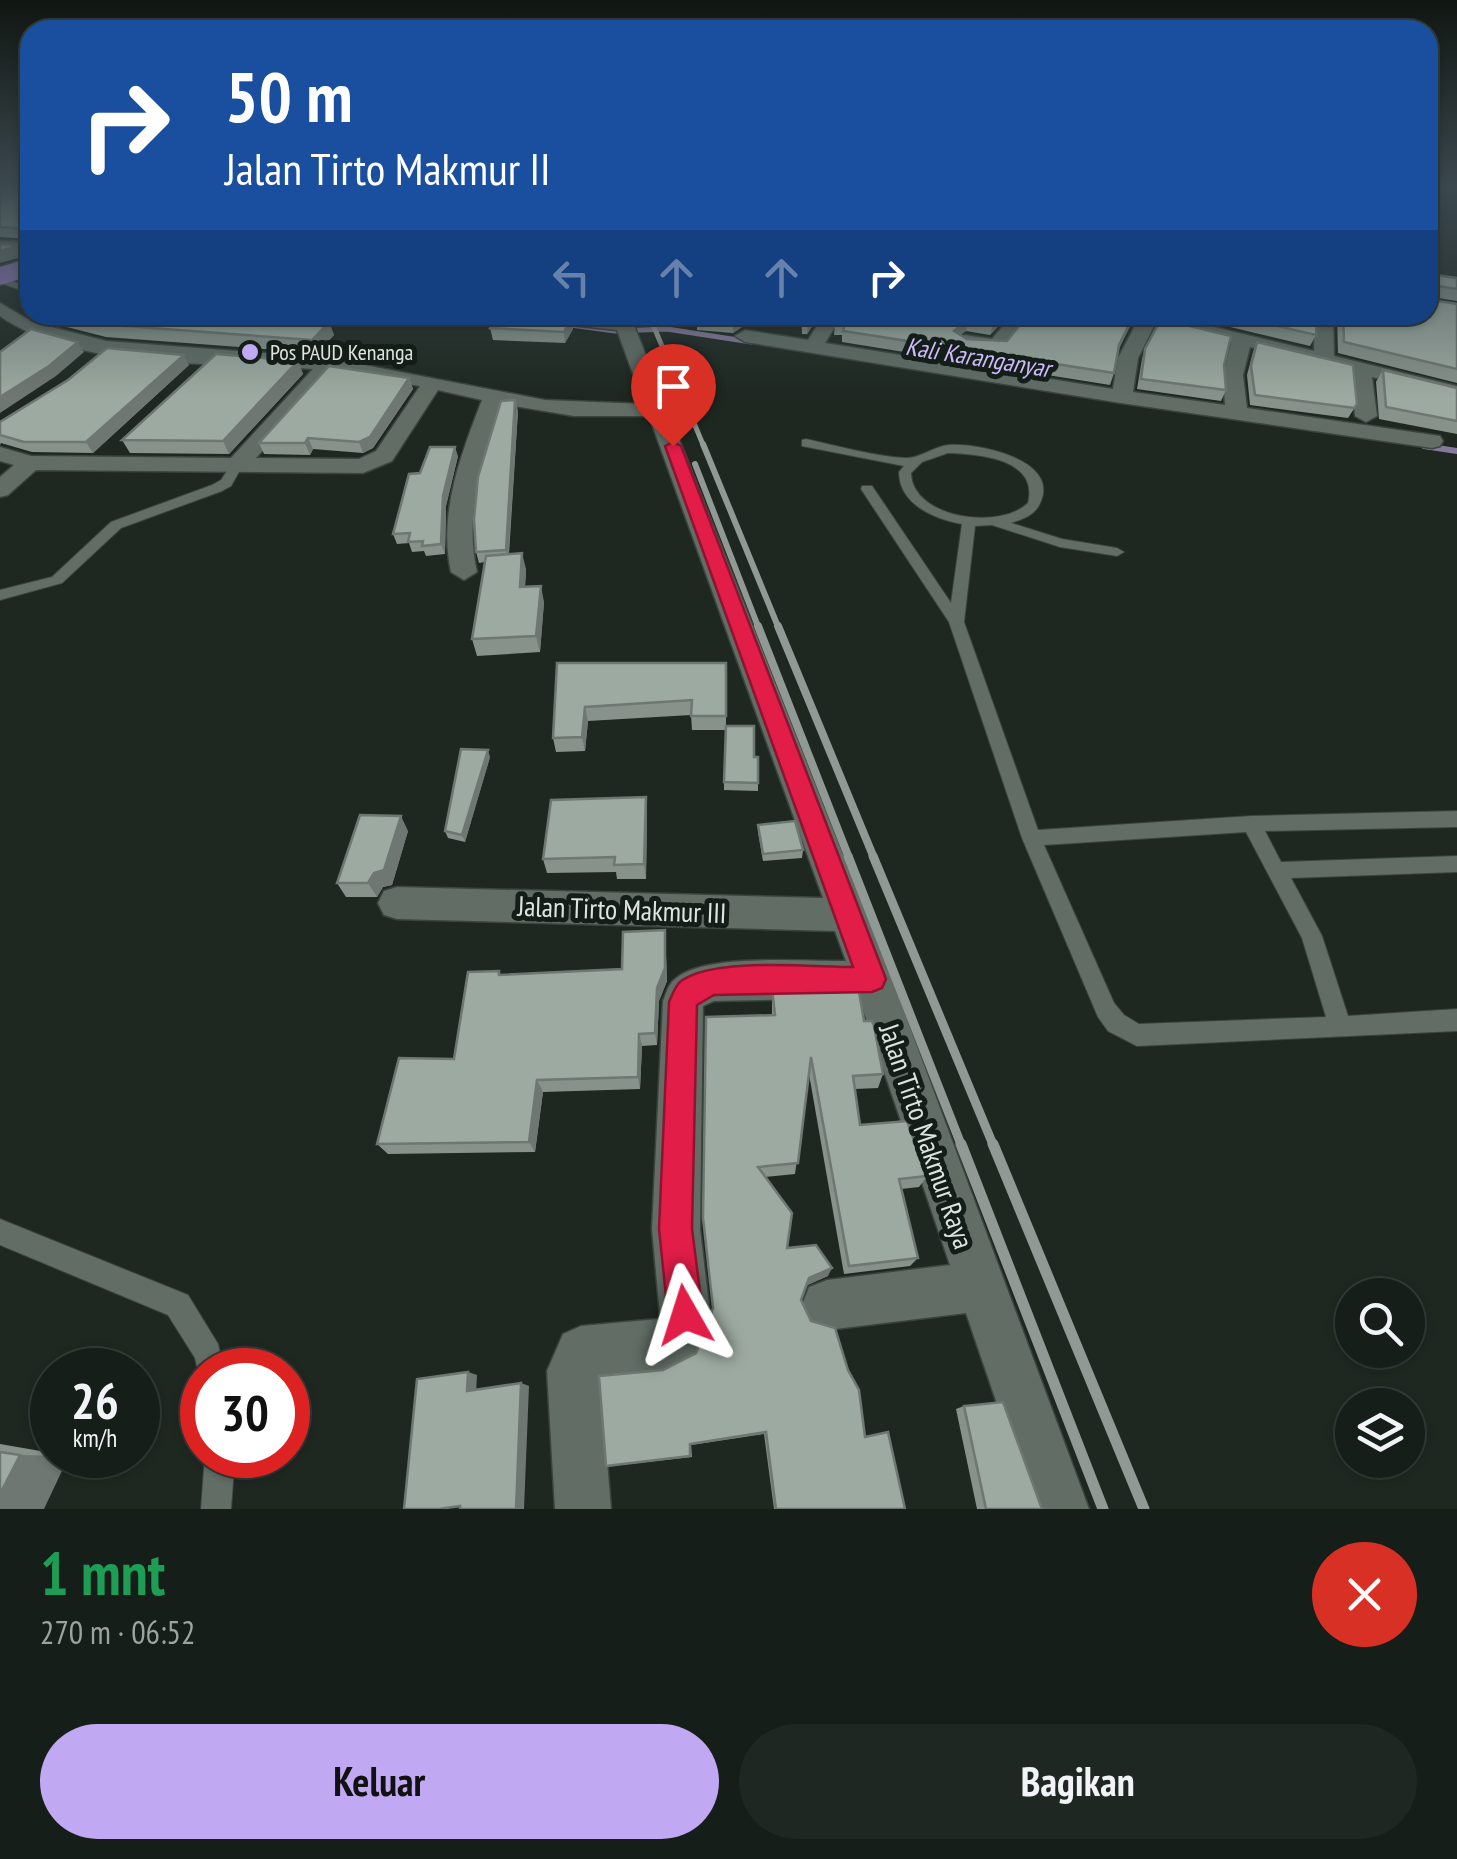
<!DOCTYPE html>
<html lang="id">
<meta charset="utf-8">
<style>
body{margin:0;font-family:"PT Sans Narrow",sans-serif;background:#1f2722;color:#f1f3f6;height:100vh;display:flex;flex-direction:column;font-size:38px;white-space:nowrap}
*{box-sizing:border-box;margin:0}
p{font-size:32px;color:#9ea2a2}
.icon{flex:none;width:55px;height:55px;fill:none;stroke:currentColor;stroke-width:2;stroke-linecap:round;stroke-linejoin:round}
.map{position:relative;height:1509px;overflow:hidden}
.panel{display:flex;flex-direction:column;background:#161e19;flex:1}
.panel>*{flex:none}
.guide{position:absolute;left:20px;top:20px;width:1418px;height:305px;border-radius:30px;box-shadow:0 2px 8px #0004,0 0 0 2px #353c38;background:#1a4fa0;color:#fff;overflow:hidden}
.controls{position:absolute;left:1335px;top:1278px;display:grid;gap:20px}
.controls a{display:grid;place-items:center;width:90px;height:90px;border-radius:50%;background:#161e19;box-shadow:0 2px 8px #0004,0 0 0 2px #353c38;font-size:50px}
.speed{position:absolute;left:30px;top:1348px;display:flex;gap:20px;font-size:50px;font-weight:700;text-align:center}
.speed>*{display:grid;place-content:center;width:130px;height:130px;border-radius:50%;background:#161e19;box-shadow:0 2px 8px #0004,0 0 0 2px #353c38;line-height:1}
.speed small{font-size:25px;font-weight:400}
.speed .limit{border:15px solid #d22;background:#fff;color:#111}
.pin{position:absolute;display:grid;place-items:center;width:85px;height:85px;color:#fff;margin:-102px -42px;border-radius:50% 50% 50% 0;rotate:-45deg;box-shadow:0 0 10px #0007}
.pin .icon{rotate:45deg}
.me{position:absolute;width:110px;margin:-55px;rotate:354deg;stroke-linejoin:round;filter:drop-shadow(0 0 8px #0008)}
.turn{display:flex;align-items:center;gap:35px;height:210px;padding:0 40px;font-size:45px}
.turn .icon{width:130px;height:130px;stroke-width:2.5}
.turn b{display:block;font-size:70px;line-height:85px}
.lanes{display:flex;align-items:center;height:95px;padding:0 40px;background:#0003;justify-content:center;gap:50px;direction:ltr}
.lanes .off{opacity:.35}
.round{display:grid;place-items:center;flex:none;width:105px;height:105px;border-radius:52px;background:#1f2722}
.head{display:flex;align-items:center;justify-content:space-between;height:170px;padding:0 40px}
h1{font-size:60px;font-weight:800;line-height:75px;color:#1e9e55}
.action{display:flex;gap:20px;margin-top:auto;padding:20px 40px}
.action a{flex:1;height:115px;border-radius:60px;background:#c1a8f3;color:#111;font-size:40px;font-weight:800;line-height:115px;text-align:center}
.action a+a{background:#1f2722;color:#f1f3f6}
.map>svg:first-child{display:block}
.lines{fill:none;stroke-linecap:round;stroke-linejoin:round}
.stream-far1{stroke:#84799c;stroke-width:5}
.stream{stroke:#84799c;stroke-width:6}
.lane-casing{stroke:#3b443e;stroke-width:2}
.street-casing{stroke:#3b443e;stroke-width:3}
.highway-casing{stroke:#3b443e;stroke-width:3}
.lane{fill:#616d65;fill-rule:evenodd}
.street{fill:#616d65;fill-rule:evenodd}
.highway{fill:#937ac1;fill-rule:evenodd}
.rail-far4{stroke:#919994;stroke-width:5}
.rail-far3{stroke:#919994;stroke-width:6}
.rail-far2{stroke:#919994;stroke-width:8}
.rail-far1{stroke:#919994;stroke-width:9}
.rail{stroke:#919994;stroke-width:11}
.wall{fill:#87928a}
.shaded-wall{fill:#6e7771}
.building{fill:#9daaa1;stroke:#6e7771;stroke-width:2.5}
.route{fill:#e11d48;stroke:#92132f;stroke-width:2.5}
.poi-dot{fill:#c1a8f3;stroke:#141e18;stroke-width:4}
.labels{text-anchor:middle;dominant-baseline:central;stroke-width:10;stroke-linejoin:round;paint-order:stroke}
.far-poi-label{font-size:22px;fill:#dee5e0;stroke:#141e18;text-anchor:start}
.far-water-label{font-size:25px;font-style:italic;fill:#cfbafb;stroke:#141e18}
.street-label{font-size:28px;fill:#dee5e0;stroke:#141e18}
</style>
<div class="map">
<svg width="1457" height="1509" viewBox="0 0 1457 1509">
<rect width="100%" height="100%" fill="#1e2821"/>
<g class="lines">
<g class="stream-far1">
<polyline points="563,324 615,331 667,329 751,342"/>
<polyline points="1424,446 1429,447"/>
</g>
<polyline class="stream" points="1424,446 1457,451"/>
<g class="lane-casing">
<g id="lane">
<polygon points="0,277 30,287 30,293 0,283"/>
<path d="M806,439C838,446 873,456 905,458C919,459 934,446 949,445C977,443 1058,459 1041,501C1036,515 1023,519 1011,523L1062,539L1117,548L1124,552L1117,556L1060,547L992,525L975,526L964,622L1038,830L1251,816L1457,811V827L1265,831L1281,862L1457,856V872L1291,878L1322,936L1348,1016L1457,1009V1031L1137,1046L1108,1031L1098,1017L1022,838L949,622L861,489L862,486H872L951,603L962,524C934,519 899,504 899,472L904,466L802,446V440ZM948,453C980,454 1039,459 1028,503C999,531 912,518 911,473L922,462ZM1246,832L1302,938L1326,1017L1139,1024L1124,1015L1114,1003L1044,845Z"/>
<polygon points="237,461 243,465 231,486 222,491 121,528 62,583 0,600 0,590 52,577 111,522 212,485 221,480 233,462"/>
<polygon points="0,1219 188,1295 218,1344 224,1370 202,1370 202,1381 200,1380 195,1358 168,1315 0,1245"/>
<polygon points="205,1455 235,1455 231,1509 201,1509"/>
</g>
</g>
<g class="street-casing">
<g id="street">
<polygon points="0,241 30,242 30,252 0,251"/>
<path d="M0,303L32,322L106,341L328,358L545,400L644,404L617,330L534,321L525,315L613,318L612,315H630L892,979L1089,1509H1033L966,1313L827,1330L809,1323L802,1305L809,1287L827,1280L950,1265L859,998L714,1001L703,1006L700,1229L710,1315L694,1356L683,1362L665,1370L600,1376L611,1509H555L547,1371L563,1334L581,1326L658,1319L660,1315L652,1229L663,1001C666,994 668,985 674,980C703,952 805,962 846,961L835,931L397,919L384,915L378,903L384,891L397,887L823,898L649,416H574L502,404C482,458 464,515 477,572L464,580L451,572C438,513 461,454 482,400L438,390L392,461L363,473L36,470L8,495L0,497V477L14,465L0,461V447L31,456L231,458L313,369C217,361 81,372 0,316ZM333,371L420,386L376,451L359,459L256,458Z"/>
<path d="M824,315H842L825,343L1113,389L1118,358L1138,320L1132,315H1164L1314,351L1315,315H1333L1334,356L1457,386V398L1372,377L1377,416L1366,422L1355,416L1351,372L1250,347L1243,375L1247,408L1440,436L1443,441L1440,446L1432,448L1121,403L745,342L735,336L745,330L808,340ZM1155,324L1231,343L1223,375L1225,405L1133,392L1138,358Z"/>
<polygon points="1012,315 1031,315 1004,349 965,347 955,341 965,335 992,339"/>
</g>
</g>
<g class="highway-casing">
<polygon id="highway" points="30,258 30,276 0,285 0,267"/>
</g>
<use href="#lane" class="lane"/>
<use href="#street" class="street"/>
<use href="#highway" class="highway"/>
<polyline class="rail-far4" points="649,315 704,447"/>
<g class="rail-far3">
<polyline points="703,444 779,629"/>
<polyline points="695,464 759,629"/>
</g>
<g class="rail-far2">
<polyline points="758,626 849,858"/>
<polyline points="778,626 874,858"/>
</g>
<g class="rail-far1">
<polyline points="848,856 962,1147"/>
<polyline points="873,856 994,1147"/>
</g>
<g class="rail">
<polyline points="961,1144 1103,1509"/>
<polyline points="993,1144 1144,1509"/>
</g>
</g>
<g class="wall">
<polygon points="0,186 30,186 27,239 0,237"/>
<polygon points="1428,274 1457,278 1457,301 1432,297 1432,300 1457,304 1457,383 1338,353 1337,315 1428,315"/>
<polygon points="30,288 30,306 20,291"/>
<polygon points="44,315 219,315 329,322 334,335 317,353 106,337 59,325"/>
<polygon points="699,315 747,315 742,327 733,333 697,330 697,319"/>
<polygon points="801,315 820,315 807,334 802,334"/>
<polygon points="841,315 1009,315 990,335 966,331 960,335 967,339 1007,341 1028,315 1135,315 1118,351 1114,373 1110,385 842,342 842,335 834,335 835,324"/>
<polygon points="1180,315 1317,315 1316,335 1310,346"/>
<polygon points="571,318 573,329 565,343 493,340 490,328"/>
<polygon points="1257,342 1357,404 1348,418 1250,405 1247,375 1253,352"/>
<polygon points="1145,349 1224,365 1226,390 1221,401 1137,389 1142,359"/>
<polygon points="298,361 303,374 229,454 130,453 122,440"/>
<polygon points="189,365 93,453 32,452 1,443 0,445 0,422"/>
<polygon points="1383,370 1457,388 1457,434 1379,419 1376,382"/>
<polygon points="409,378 413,389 373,448 363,453 313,449 310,455 264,454 259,443"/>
<polygon points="518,411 509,554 526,569 525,587 544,602 540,652 477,656 472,639 485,562 479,563 476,552"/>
<polygon points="458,456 446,506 445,554 426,556 424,551 412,552 409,543 397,544 393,534 420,473"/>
<polygon points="557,663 726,663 726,730 692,730 691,715 588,721 585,751 556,752 553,738"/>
<polygon points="490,757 465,842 448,838 445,831"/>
<polygon points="754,757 758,757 758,791 724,790 724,782"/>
<polygon points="646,797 647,813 646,879 617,879 616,872 547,873 543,859"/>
<polygon points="758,825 803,850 802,858 763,861 758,832"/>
<polygon points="408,831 392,885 383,887 377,897 346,897 337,883"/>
<polygon points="665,930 667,981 659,1001 657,1045 642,1046 640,1089 543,1092 535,1152 388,1154 377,1144 454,1059 499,971 501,975 622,969"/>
<polygon points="772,988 864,1021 883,1074 878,1088 855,1089 860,1125 927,1176 919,1187 901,1189 918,1258 910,1266 844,1274 809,1074 795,1174 765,1177 787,1248 828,1276 806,1285 801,1300 865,1437 905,1509 774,1509 764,1434 691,1445 692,1457 611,1466 663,1370 696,1353 713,1308 772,1015"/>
<polygon points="964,1406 1042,1509 977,1509 956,1409"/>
<polygon points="0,1444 52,1453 52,1455 69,1456 0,1509"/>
</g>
<g class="shaded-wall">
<polygon points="19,245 25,256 0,263 0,251"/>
<polygon points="743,315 747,315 742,327 733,333 733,321"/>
<polygon points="813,315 820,315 807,334 808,323"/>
<polygon points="1001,315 1009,315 990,335 993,324"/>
<polygon points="1134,315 1133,321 1115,356 1119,345"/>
<polygon points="571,318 573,329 565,343 564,332"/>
<polygon points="968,320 966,331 951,342 954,331"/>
<polygon points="329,322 334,335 317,353 312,340"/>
<polygon points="78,342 84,352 56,376 0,413 0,397"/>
<polygon points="184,355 189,365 93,453 86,442"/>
<polygon points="298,361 303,374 229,454 223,441"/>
<polygon points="409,378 413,389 373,448 363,453 359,442"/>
<polygon points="516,401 518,411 508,561 506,550"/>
<polygon points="308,438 313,449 310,455 305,443"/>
<polygon points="455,447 458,456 446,506 445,554 441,544 443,496"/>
<polygon points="522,553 526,569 524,604 520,587"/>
<polygon points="541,586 544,602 540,652 536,636"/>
<polygon points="585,707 588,721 585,751 582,737"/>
<polygon points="488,750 490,757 465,842 462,835"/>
<polygon points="646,797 647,813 646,879 644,864"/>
<polygon points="401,816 408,831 392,885 383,887 377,897 368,883"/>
<polygon points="665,930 667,981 659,1001 657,1045 655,1033 657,988"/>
<polygon points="639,1034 642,1046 640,1089 638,1077"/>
<polygon points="537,1080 543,1092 535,1152 529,1142"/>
<polygon points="832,1268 828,1276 806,1286 809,1278"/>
<polygon points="468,1372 477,1375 476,1394 467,1391"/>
<polygon points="521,1383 529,1386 524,1509 516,1509"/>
<polygon points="20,1455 69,1456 44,1509 0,1509 0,1494"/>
</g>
<g class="building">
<polygon points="0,186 30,186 30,248 28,249 27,229 0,227"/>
<polygon points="0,244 19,245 0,251"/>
<polygon points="1428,274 1457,278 1457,289 1432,285 1432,300 1457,304 1457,369 1344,342 1343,315 1428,315"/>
<polygon points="30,288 30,298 20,291"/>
<polygon points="64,315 218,315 329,322 312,340 98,324"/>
<polygon points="498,315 545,315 571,318 564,332 490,328"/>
<polygon points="699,315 743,315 733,321 697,319"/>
<polygon points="802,315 813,315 808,323 802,323"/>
<polygon points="841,315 1001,315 993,324 968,320 954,331 967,339 1007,341 1028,315 1134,315 1119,345 1114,373 843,331 845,324 835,324"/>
<polygon points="1231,315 1317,315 1316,335"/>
<polygon points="1161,319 1231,336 1224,365 1226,390 1141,379 1145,349"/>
<polygon points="31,329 78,342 49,366 0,397 0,352"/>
<polygon points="1257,342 1353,365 1357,404 1354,408 1255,395 1251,366"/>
<polygon points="107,348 184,355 86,442 24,442 0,435 0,422 68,380"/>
<polygon points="216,354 298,361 223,441 122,440"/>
<polygon points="329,366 409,378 370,437 359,442 308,438 305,443 259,443"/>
<polygon points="1383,370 1457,388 1457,421 1386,407"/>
<polygon points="515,400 506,550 476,552 474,519 478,477 501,401"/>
<polygon points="430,447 455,447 443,496 441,544 422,546 423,541 408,542 410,533 393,534 409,474 420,473"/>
<polygon points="522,553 520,587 541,586 536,636 472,639 486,556"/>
<polygon points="557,663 726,663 726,716 691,716 692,700 585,707 582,737 553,738"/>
<polygon points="726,726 754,726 754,757 758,757 758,783 724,782"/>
<polygon points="461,749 488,750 462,835 445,831"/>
<polygon points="646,797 644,864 614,865 615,857 543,859 551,800"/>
<polygon points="360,815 401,816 384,870 374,873 368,883 337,883"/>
<polygon points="795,821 803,850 763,854 758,825"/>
<polygon points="665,930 665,968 657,988 655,1033 639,1034 638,1077 537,1080 529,1142 377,1144 399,1058 454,1059 468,972 499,971 499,975 622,969 623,932"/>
<polygon points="858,986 864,1021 872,1021 874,1026 883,1074 853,1076 860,1125 907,1121 927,1176 899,1179 918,1258 849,1266 811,1057 798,1163 758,1167 792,1213 787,1248 816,1245 832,1268 809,1278 801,1300 811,1321 835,1328 848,1370 859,1390 865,1437 888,1432 905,1509 776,1509 766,1432 690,1444 690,1456 606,1466 599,1376 663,1370 696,1353 713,1308 703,1218 706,1017 775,1015 772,988"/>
<polygon points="468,1372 467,1391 521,1383 516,1509 460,1509 460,1506 439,1509 404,1509 417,1379"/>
<polygon points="1003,1402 1042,1509 986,1509 964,1406"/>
<polygon points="0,1452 20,1455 0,1494"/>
</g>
<linearGradient id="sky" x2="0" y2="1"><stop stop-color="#101612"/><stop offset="0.47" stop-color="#3b484e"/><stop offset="1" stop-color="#3b484e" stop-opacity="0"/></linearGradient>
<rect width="1457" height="397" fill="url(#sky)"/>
<path class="route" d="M673,442L681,446L886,979L882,988L872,992L714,995L697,1005L692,1229L703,1315L698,1327L685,1333L673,1327L668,1315L659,1229L669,1002C672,995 675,986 681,981C714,957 811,967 853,967L665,446Z"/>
<circle class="poi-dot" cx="250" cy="352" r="10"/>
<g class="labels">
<g class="far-poi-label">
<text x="270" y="352">Pos PAUD Kenanga</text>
</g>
<g class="far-water-label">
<text transform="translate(978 357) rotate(9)">Kali Karanganyar</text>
</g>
<g class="street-label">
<text transform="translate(622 909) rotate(2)">Jalan Tirto Makmur III</text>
<text transform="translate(927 1136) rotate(71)">Jalan Tirto Makmur Raya</text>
</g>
</g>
</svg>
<div class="controls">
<a><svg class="icon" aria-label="search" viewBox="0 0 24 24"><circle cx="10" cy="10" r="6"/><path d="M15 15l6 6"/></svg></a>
<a><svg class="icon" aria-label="layers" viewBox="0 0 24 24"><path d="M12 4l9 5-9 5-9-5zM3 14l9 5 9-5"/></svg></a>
</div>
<div class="speed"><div>26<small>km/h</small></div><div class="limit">30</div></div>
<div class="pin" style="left:673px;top:446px;background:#d93025"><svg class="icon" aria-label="arrive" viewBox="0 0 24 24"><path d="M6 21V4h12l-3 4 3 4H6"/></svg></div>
<svg class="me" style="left:685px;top:1315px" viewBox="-20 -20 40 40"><path d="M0-17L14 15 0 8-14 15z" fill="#e11d48" stroke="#fff" stroke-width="4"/></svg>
<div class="guide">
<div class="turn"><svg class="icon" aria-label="right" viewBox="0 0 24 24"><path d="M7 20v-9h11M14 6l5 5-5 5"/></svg><div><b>50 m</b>Jalan Tirto Makmur II</div></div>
<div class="lanes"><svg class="icon off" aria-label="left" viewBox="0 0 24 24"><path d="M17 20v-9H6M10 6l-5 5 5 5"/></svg><svg class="icon off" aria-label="ahead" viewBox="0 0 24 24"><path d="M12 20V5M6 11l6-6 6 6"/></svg><svg class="icon off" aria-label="ahead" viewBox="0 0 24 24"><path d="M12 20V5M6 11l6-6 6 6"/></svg><svg class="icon" aria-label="right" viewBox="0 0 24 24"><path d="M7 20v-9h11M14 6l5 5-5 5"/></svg></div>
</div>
</div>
<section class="panel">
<div class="head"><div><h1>1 mnt</h1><p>270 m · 06:52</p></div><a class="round" style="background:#d93025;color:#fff"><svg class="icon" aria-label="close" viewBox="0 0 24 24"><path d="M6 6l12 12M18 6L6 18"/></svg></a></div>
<div class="action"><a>Keluar</a><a>Bagikan</a></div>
</section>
